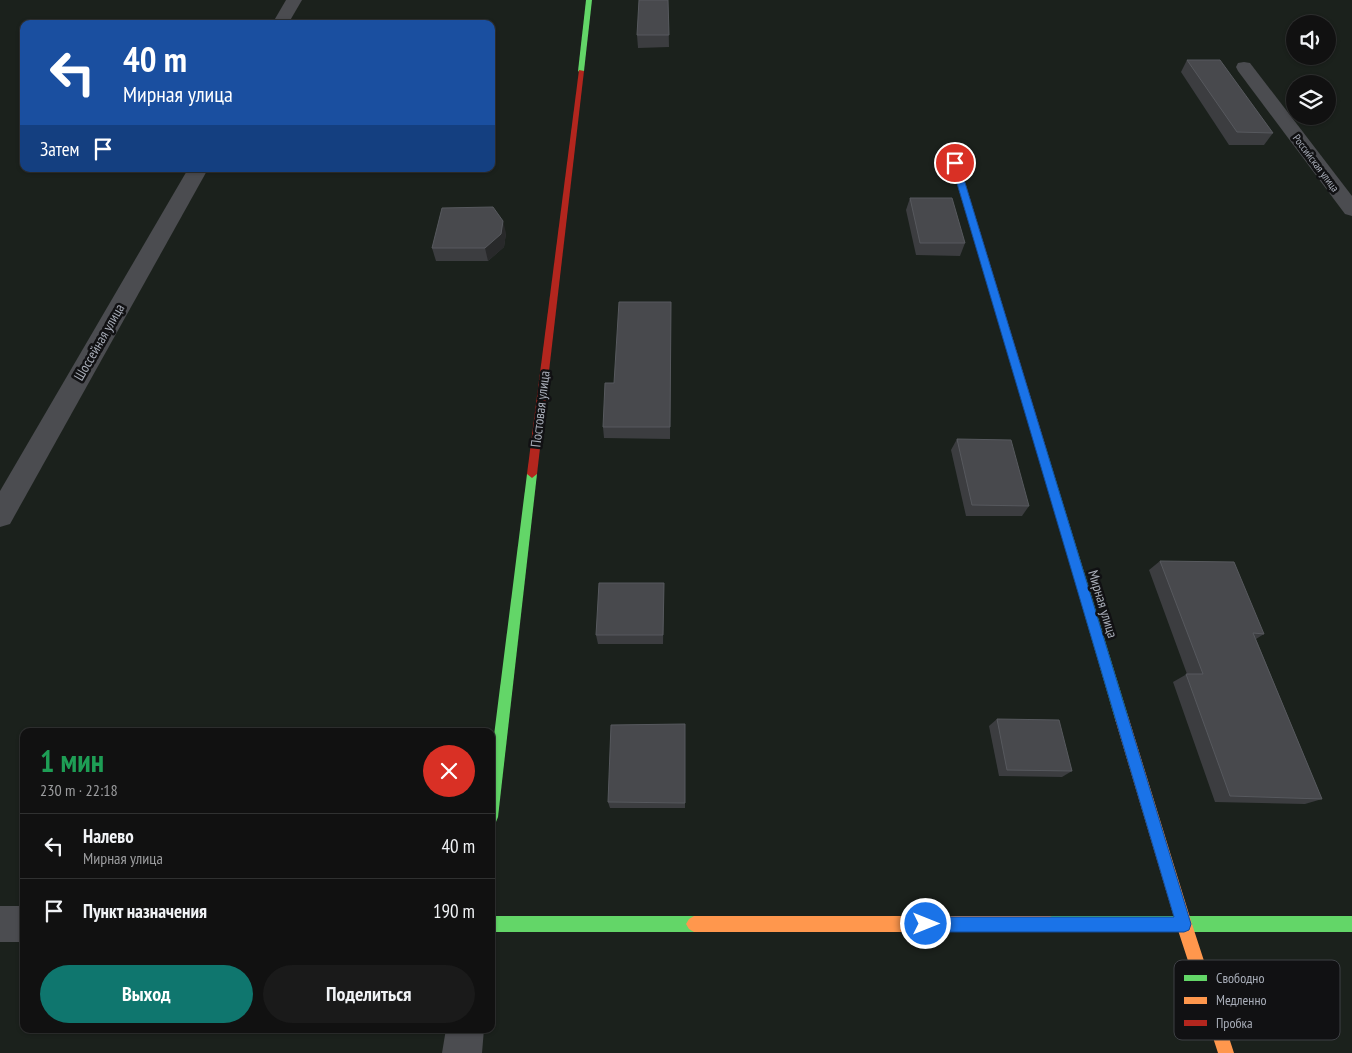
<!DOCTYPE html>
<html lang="ru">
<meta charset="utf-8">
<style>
body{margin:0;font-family:"PT Sans Narrow",sans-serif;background:#1a1a1a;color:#f1f3f6;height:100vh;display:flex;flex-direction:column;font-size:19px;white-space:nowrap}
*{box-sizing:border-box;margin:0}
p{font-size:16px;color:#9c9d9f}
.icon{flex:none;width:28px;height:28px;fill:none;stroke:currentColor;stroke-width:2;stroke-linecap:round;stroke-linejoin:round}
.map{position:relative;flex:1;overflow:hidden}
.sheet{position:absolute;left:20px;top:728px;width:475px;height:305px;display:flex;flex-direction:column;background:#111;border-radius:10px;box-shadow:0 1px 4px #0004,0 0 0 1px #303131}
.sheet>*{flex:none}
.guide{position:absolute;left:20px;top:20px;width:475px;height:152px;border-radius:10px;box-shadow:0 1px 4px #0004,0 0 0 1px #303131;background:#1a4fa0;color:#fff;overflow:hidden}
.fabs{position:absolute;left:1286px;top:15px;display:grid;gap:10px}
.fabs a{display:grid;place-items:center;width:50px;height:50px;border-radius:50%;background:#111;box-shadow:0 1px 4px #0004,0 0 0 1px #303131;font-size:25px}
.pin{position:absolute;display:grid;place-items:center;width:42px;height:42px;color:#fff;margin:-21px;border:2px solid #fff;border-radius:50%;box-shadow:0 1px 5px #0007}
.me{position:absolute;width:55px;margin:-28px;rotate:90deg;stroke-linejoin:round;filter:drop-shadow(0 0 4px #0008)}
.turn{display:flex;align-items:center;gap:18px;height:105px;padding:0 20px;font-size:22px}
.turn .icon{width:65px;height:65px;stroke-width:2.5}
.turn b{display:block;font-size:35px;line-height:42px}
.then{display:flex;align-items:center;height:48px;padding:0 20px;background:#0003;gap:10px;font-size:19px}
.round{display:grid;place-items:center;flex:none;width:52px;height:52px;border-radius:26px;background:#1a1a1a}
.overview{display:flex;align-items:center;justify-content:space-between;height:85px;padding:0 20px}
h1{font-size:30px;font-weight:800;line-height:38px;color:#1e9e55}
.action{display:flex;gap:10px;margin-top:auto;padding:10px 20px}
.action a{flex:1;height:58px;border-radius:30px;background:#0f766e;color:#fff;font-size:20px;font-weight:800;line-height:58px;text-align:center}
.action a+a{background:#1a1a1a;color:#f1f3f6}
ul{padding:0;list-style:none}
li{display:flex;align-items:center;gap:15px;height:65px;padding:0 20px;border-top:1px solid #303131}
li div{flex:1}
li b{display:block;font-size:19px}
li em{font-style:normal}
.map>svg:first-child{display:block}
.green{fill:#1b211c;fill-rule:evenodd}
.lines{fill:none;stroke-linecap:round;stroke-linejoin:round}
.street{fill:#4b4c50;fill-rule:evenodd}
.fast{fill:#63d668;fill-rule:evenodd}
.slow{fill:#ff974d;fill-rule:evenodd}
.jam{fill:#b3261e;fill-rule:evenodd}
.wall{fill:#3c3d40}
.shaded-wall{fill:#28292a}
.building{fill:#48494d;stroke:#57595e}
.route{fill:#1a73e8;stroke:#114b97}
.labels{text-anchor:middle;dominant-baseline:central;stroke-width:5;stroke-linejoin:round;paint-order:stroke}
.far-street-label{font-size:11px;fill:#a8adb8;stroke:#111113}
.street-label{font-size:14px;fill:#a8adb8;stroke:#111113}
.key{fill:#111113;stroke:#3e4045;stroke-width:1}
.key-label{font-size:14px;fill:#a8adb8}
</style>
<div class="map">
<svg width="1352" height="1053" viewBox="0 0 1352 1053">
<rect width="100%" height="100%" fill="#171717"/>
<path class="green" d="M0,0H1352V1053H0ZM24,24H491V169H24ZM1295,24H1328V56H1295ZM1295,84H1328V116H1295ZM24,731H491V1029H24Z"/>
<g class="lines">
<g class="street">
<polygon points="286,0 302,0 288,24 272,24"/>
<polygon points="1244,62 1250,63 1352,196 1352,216 1345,214 1238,71 1236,67 1238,63"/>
<polygon points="188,169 208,169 10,524 0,527 0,491"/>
<rect x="0" y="906" width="24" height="36"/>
<polygon points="446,1029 484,1029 482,1053 442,1053"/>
</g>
<g class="fast">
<polygon points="586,0 592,0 584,71 581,73 578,71"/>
<polygon points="1041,444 1046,448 1129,719 1127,724 1122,725 1117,724 1115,719 1036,448"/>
<polygon points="532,470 537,474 498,817 496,822 491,824 491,759 527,474"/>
<polygon points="491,916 694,916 699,919 702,924 699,929 694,932 491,932"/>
<polygon points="1050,916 1352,916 1352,932 1050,932 1045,929 1042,924 1045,919"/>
</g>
<g class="slow">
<polygon points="952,161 959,163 1046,448 1041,452 1036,448 951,163"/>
<polygon points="1122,713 1127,714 1129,719 1192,924 1234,1053 1218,1053 1176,924 1115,719 1117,714"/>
<polygon points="694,916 1050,916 1055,919 1058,924 1055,929 1050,932 694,932 689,929 686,924 689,919"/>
</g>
<polygon class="jam" points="579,70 584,71 537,474 532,478 527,474"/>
</g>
<g class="wall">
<polygon points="668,0 669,47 638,48 637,35"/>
<polygon points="1187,60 1273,133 1264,145 1229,145 1181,72"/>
<polygon points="910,198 965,243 960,256 916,255 906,210"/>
<polygon points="506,233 504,247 488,261 436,261 432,248"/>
<polygon points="671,302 670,439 604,438 603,427 614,383"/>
<polygon points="957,439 1029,506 1022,516 966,516 951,450"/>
<polygon points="1160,561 1264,634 1256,639 1322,799 1305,804 1215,802 1173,682 1187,674 1149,570"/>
<polygon points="664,583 663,644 598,644 596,635"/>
<polygon points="997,719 1072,771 1062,777 999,776 989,726"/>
<polygon points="608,802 685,803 685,808 610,808"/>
</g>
<polygon class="shaded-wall" points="503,221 506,233 504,247 488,261 485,248"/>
<g class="building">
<polygon points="639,0 668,0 669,35 637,35"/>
<polygon points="1187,60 1220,60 1273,133 1237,132"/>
<polygon points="910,198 952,198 965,243 920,243"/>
<polygon points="493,207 503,221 501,234 485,248 432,248 442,208"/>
<polygon points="619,302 671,302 670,427 603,427 605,383 614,383"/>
<polygon points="957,439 1011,440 1029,506 972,505"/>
<polygon points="1160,561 1234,562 1264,634 1253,633 1322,799 1230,796 1186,674 1203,674"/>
<polygon points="599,583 664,583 663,635 596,635"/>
<polygon points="997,719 1059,720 1072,771 1007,770"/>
<polygon points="685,724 685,803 608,802 611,725"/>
</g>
<polygon class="route" points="955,161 959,163 1191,924 1189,930 1184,932 926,932 921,930 919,924 921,919 926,917 1174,917 951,163"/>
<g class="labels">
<g class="far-street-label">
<text transform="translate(1316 163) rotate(53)">Российская улица</text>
</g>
<g class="street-label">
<text transform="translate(99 342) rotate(-60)">Шоссейная улица</text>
<text transform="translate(540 409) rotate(-83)">Постовая улица</text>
<text transform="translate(1103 604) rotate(73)">Мирная улица</text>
</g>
</g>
<rect x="1174" y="960" width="166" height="80" rx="8" class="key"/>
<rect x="1184" y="975" width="23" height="6" fill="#63d668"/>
<rect x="1184" y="997" width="23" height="7" fill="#ff974d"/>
<rect x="1184" y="1020" width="23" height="6" fill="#b3261e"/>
<g class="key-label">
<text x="1216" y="983">Свободно</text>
<text x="1216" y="1005">Медленно</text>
<text x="1216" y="1028">Пробка</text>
</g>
</svg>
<div class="fabs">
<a><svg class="icon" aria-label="sound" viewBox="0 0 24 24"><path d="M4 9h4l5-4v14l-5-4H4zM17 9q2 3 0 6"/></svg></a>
<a><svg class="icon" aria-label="layers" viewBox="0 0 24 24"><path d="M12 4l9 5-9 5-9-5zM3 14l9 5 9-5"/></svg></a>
</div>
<div class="pin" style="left:955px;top:163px;background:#d93025"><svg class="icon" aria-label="arrive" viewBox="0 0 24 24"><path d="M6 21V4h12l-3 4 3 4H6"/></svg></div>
<svg class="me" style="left:926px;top:924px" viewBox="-20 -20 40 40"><circle r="17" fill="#1a73e8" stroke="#fff" stroke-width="3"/><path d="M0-11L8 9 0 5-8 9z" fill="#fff"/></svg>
<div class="guide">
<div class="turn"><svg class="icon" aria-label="left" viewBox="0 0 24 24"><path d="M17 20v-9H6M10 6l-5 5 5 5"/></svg><div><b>40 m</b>Мирная улица</div></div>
<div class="then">Затем<svg class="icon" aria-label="arrive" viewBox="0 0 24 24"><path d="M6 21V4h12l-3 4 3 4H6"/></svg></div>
</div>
<section class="sheet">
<div class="overview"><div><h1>1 мин</h1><p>230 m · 22:18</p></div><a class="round" style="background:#d93025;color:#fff"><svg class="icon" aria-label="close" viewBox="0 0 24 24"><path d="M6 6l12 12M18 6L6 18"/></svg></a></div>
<ul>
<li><svg class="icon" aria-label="left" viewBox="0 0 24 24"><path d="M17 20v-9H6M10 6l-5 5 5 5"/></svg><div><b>Налево</b><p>Мирная улица</p></div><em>40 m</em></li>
<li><svg class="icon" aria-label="arrive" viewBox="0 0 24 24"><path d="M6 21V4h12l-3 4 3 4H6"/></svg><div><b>Пункт назначения</b></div><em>190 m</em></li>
</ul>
<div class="action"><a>Выход</a><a>Поделиться</a></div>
</section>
</div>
